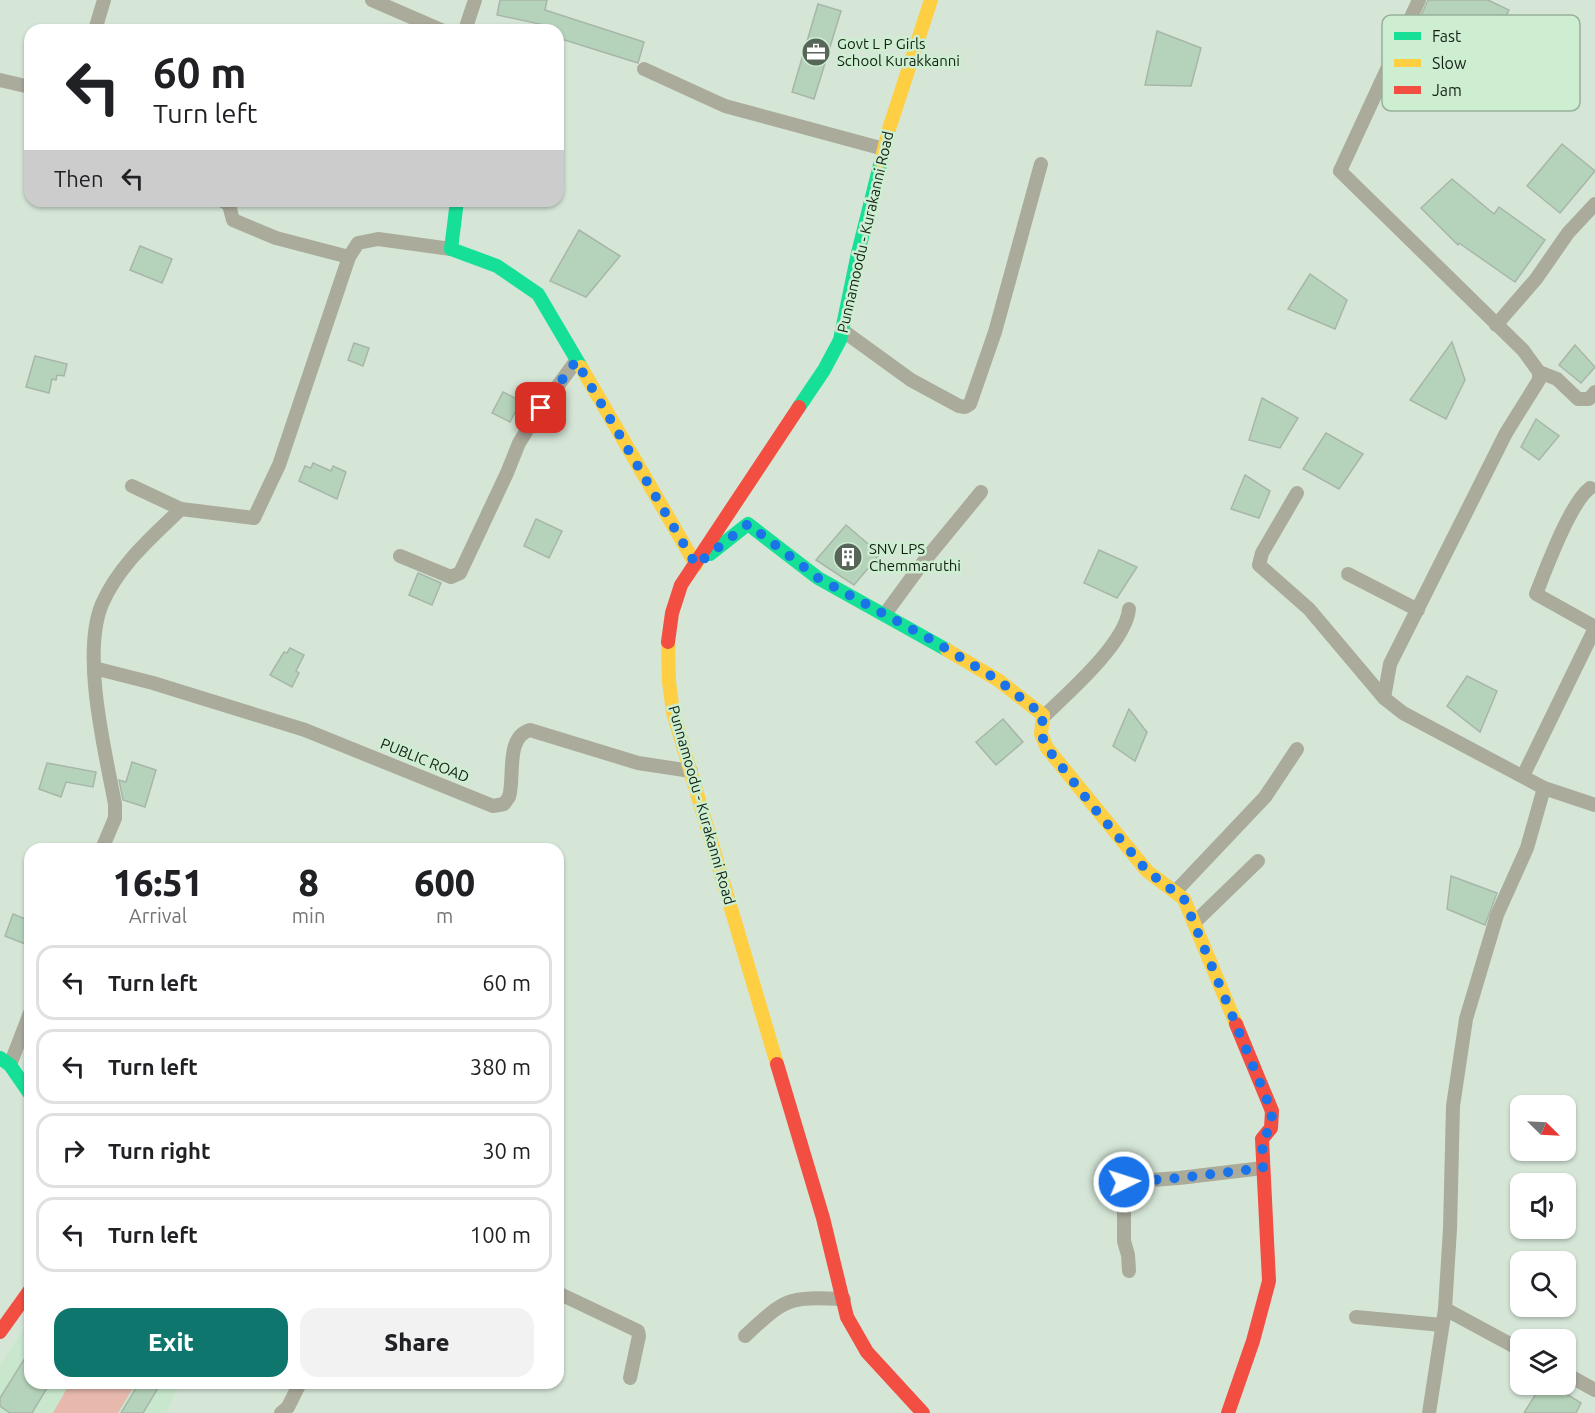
<!DOCTYPE html>
<style>
body{margin:0;font-family:Ubuntu,sans-serif;background:#f2f2f2;color:#202124;height:100vh;display:flex;flex-direction:column;font-size:22px;white-space:nowrap}
*{box-sizing:border-box;margin:0}
p{font-size:20px;color:#757577}
.icon{flex:none;width:33px;height:33px;fill:none;stroke:currentColor;stroke-width:2;stroke-linecap:round;stroke-linejoin:round}
.map{position:relative;flex:1;overflow:hidden}
.panel{position:absolute;left:24px;top:843px;width:540px;height:546px;display:flex;flex-direction:column;background:#fff;border-radius:18px;box-shadow:0 2px 4px #0004}
.panel>*{flex:none}
.banner{position:absolute;left:24px;top:24px;width:540px;height:183px;border-radius:18px;box-shadow:0 2px 4px #0004;background:#fff;color:#202124;overflow:hidden}
.needle{width:39px;rotate:114deg}
.buttons{position:absolute;left:1510px;top:1095px;display:grid;gap:12px}
.buttons a{display:grid;place-items:center;width:66px;height:66px;border-radius:12px;background:#fff;box-shadow:0 2px 4px #0004;font-size:30px}
.pin{position:absolute;display:grid;place-items:center;width:51px;height:51px;color:#fff;margin:-26px;border-radius:12px;box-shadow:0 3px 9px #0006}
.me{position:absolute;width:66px;margin:-33px;rotate:86deg;stroke-linejoin:round;filter:drop-shadow(0 0 4px #0008)}
.turn{display:flex;align-items:center;gap:21px;height:126px;padding:0 30px;font-size:27px}
.turn .icon{width:78px;height:78px;stroke-width:2.5}
.turn b{display:block;font-size:42px;line-height:51px}
.then{display:flex;align-items:center;height:57px;padding:0 30px;background:#0003;gap:12px;font-size:22px}
.eta{display:flex;justify-content:space-evenly;align-items:center;height:102px;text-align:center}
.eta b{font-size:36px;font-weight:800;line-height:42px}
.primary-button{display:flex;gap:12px;margin-top:auto;padding:12px 30px}
.primary-button a{flex:1;height:69px;border-radius:18px;background:#0f766e;color:#fff;font-size:24px;font-weight:800;line-height:69px;text-align:center}
.primary-button a+a{background:#f2f2f2;color:#202124}
ul{padding:0;list-style:none}
li{display:flex;align-items:center;gap:18px;height:75px;margin:0 12px 9px;padding:0 18px;border:3px solid #e0e0e0;border-radius:18px}
li div{flex:1}
li b{display:block;font-size:22px}
li em{font-style:normal}
.map>svg:first-child{display:block}
.built{fill:#c9e7cd}
.green{fill:#e6b9ac}
.building{fill:#b5d3ba;stroke:#a8b6aa;stroke-width:1.5}
.lines{fill:none;stroke-linecap:round;stroke-linejoin:round}
.street{stroke:#aaab9b;stroke-width:14}
.fast{stroke:#16e098;stroke-width:14}
.slow{stroke:#ffcf43;stroke-width:14}
.jam{stroke:#f24e42;stroke-width:14}
.route{stroke:#1a73e8;stroke-width:10;stroke-dasharray:0 18}
.labels{text-anchor:middle;dominant-baseline:central;stroke-width:5;stroke-linejoin:round;paint-order:stroke}
.poi-label{font-size:15px;fill:#142015;stroke:#cdeed1;text-anchor:start}
.street-label{font-size:15px;fill:#142015;stroke:#cdeed1}
.key{fill:#cdeed1;stroke:#96b099;stroke-width:1.5}
.key-label{font-size:16px;fill:#142015}
</style>
<div class="map">
<svg width="1595" height="1413" viewBox="0 0 1595 1413">
<rect width="100%" height="100%" fill="#d5e6d7"/>
<polygon class="built" points="30,1319 30,1383 180,1383 166,1413 0,1413 0,1365"/>
<polygon class="green" points="70,1383 136,1383 118,1413 53,1413"/>
<g class="building">
<polygon points="500,0 547,0 545,10 644,42 638,63 558,38 558,30 548,30 549,26 497,15"/>
<polygon points="1428,0 1488,0 1509,10 1472,85 1402,59"/>
<polygon points="818,4 841,11 814,99 792,92"/>
<polygon points="1157,31 1201,48 1191,86 1145,85"/>
<polygon points="1562,144 1595,171 1560,213 1527,186"/>
<polygon points="1452,179 1494,214 1499,207 1545,240 1515,282 1459,243 1458,245 1421,208"/>
<polygon points="579,230 620,256 586,297 550,281"/>
<polygon points="140,246 172,259 162,283 130,270"/>
<polygon points="1310,274 1347,300 1335,329 1288,309"/>
<polygon points="1452,342 1465,380 1446,419 1410,400"/>
<polygon points="354,343 369,348 363,366 348,360"/>
<polygon points="1575,345 1595,367 1581,383 1559,365"/>
<polygon points="35,356 67,364 64,376 57,375 56,380 52,379 49,393 26,387"/>
<polygon points="503,392 521,401 510,422 492,413"/>
<polygon points="1262,398 1298,418 1280,448 1249,440"/>
<polygon points="1536,419 1559,436 1539,460 1521,447"/>
<polygon points="1326,433 1363,454 1339,489 1303,469"/>
<polygon points="313,463 331,471 333,466 346,472 337,499 299,481 305,466 311,468"/>
<polygon points="1245,475 1270,491 1259,518 1231,509"/>
<polygon points="536,519 562,531 549,558 524,546"/>
<polygon points="846,525 880,554 854,585 816,560"/>
<polygon points="1099,550 1137,567 1117,598 1084,583"/>
<polygon points="418,573 441,583 432,605 409,595"/>
<polygon points="290,648 304,655 296,671 299,673 292,687 270,675 284,652 287,653"/>
<polygon points="1467,676 1497,691 1480,732 1447,706"/>
<polygon points="1129,709 1147,732 1135,761 1113,746"/>
<polygon points="1003,719 1023,742 996,765 976,742"/>
<polygon points="132,762 156,770 145,807 123,800 119,780 126,782"/>
<polygon points="47,763 96,772 93,787 66,782 61,797 39,789"/>
<polygon points="1451,876 1497,893 1485,925 1447,909"/>
<polygon points="13,914 30,921 30,946 5,936"/>
<polygon points="30,1350 30,1383 50,1383 32,1413 10,1413 0,1406 0,1398"/>
<polygon points="139,1383 161,1383 143,1413 121,1413"/>
<polygon points="1542,1384 1551,1384 1581,1403 1576,1413 1524,1413"/>
</g>
<g class="lines">
<g class="street">
<polyline points="372,0 441,30"/>
<polyline points="1419,0 1340,171 1523,350 1539,372 1539,380 1506,433 1390,664 1384,698 1403,713 1544,788 1595,805"/>
<polyline points="95,30 104,0"/>
<polyline points="465,30 475,0"/>
<polyline points="644,69 725,106 884,149"/>
<polyline points="0,80 30,87"/>
<polyline points="223,201 229,205 233,220 276,238 349,257"/>
<polyline points="1496,325 1536,279 1568,233 1595,204"/>
<polyline points="842,330 911,380 959,406 965,407 970,404 995,332 1041,164"/>
<polyline points="1539,372 1557,379 1578,399 1589,399 1595,392"/>
<polyline points="132,486 181,509"/>
<path d="M1590,488C1570,503 1546,569 1536,594L1595,627"/>
<polyline points="1297,493 1262,553 1259,565 1309,609 1384,698"/>
<polyline points="400,556 451,577 460,573 507,473 519,443 537,414 576,361"/>
<polyline points="1348,574 1418,610"/>
<polyline points="885,614 921,565 981,492"/>
<path d="M94,668L153,683L305,730L493,806L504,804L509,797C515,778 505,737 530,730L638,763L691,771"/>
<path d="M1043,717C1067,694 1126,643 1129,609"/>
<polyline points="1523,776 1595,628"/>
<path d="M102,849L115,818V804C105,751 81,654 102,604C119,565 151,538 181,509L254,518L279,465L349,257L358,243L378,239L451,249"/>
<polyline points="1176,891 1265,797 1297,749"/>
<polyline points="1194,923 1258,861"/>
<polyline points="10,1065 30,1013"/>
<polyline points="1129,1271 1128,1255 1124,1241 1124,1182 1179,1178 1263,1168"/>
<polyline points="558,1293 638,1331 639,1336 630,1378"/>
<polyline points="1445,1309 1521,1350"/>
<polyline points="1356,1317 1442,1325"/>
<path d="M745,1336C787,1297 787,1297 844,1299"/>
<polyline points="1566,1374 1595,1390"/>
<polyline points="281,1413 288,1407 300,1383"/>
<polyline points="1429,1413 1445,1309 1450,1229 1453,1106 1466,1019 1497,915 1527,848 1544,788"/>
</g>
<g class="fast">
<polyline points="457,201 451,249 497,266 538,294 581,367"/>
<polyline points="799,407 824,370 840,340 858,253 881,161"/>
<polyline points="710,554 748,524 818,578 947,650"/>
<polyline points="0,1058 10,1065 30,1094"/>
</g>
<g class="slow">
<polyline points="881,161 889,129 931,0"/>
<polyline points="581,367 696,565"/>
<polyline points="668,642 669,682 673,712 777,1064"/>
<polyline points="947,650 998,680 1043,715 1041,734 1047,748 1147,871 1184,899 1236,1024"/>
</g>
<g class="jam">
<polyline points="668,642 672,613 681,585 799,407"/>
<polyline points="777,1064 823,1218 847,1317 867,1352 923,1413"/>
<polyline points="0,1332 30,1290"/>
<polyline points="1228,1413 1253,1341 1269,1281 1262,1139 1271,1128 1272,1111 1236,1024"/>
</g>
</g>
<g class="lines">
<polyline class="route" points="541,408 576,361 696,565 748,524 818,578 930,639 998,680 1043,715 1041,734 1047,748 1093,807 1147,871 1184,899 1272,1112 1271,1128 1262,1139 1263,1168 1179,1178 1124,1182"/>
</g>
<defs>
<g id="office-disc" transform="scale(1.5)"><circle r="9.5" fill="#586559" stroke="#cdeed1"/><path d="M-6-3h4V-5.5h4V-3h4V5H-6ZM-1-4.5V-3h2v-1.5ZM-6 0V1H6V0Z" fill="#fff"/></g>
<g id="building-disc" transform="scale(1.5)"><circle r="9.5" fill="#586559" stroke="#cdeed1"/><path d="M-4-6H4V6H1V3H-1V6H-4ZM-2.5-4.3h1.7v1.8h-1.7ZM.8-4.3h1.7v1.8H.8ZM-2.5-1h1.7V.8h-1.7ZM.8-1h1.7V.8H.8Z" fill="#fff"/></g>
</defs>
<g fill-rule="evenodd">
<use href="#office-disc" x="816" y="52"/>
<use href="#building-disc" x="848" y="557"/>
</g>
<g class="labels">
<g class="poi-label">
<text x="837" y="43">Govt L P Girls<tspan x="837" dy="17">School Kurakkanni</tspan></text>
<text x="869" y="548">SNV LPS<tspan x="869" dy="17">Chemmaruthi</tspan></text>
</g>
<g class="street-label">
<text transform="translate(865 232) rotate(-77)">Punnamoodu - Kurakanni Road</text>
<text transform="translate(425 760) rotate(22)">PUBLIC ROAD</text>
<text transform="translate(702 805) rotate(74)">Punnamoodu - Kurakanni Road</text>
</g>
</g>
<rect x="1382" y="15" width="198" height="96" rx="9" class="key"/>
<rect x="1394" y="32" width="27" height="8" fill="#16e098"/>
<rect x="1394" y="59" width="27" height="8" fill="#ffcf43"/>
<rect x="1394" y="86" width="27" height="8" fill="#f24e42"/>
<g class="key-label">
<text x="1432" y="42">Fast</text>
<text x="1432" y="69">Slow</text>
<text x="1432" y="96">Jam</text>
</g>
</svg>
<div class="buttons">
<a><svg class="needle" viewBox="-14 -14 28 28"><path d="M0-13l5 13h-10z" fill="#e53935"/><path d="M0 13l5-13h-10z" fill="#757577"/></svg></a>
<a><svg class="icon" aria-label="sound" viewBox="0 0 24 24"><path d="M4 9h4l5-4v14l-5-4H4zM17 9q2 3 0 6"/></svg></a>
<a><svg class="icon" aria-label="search" viewBox="0 0 24 24"><circle cx="10" cy="10" r="6"/><path d="M15 15l6 6"/></svg></a>
<a><svg class="icon" aria-label="layers" viewBox="0 0 24 24"><path d="M12 4l9 5-9 5-9-5zM3 14l9 5 9-5"/></svg></a>
</div>
<div class="pin" style="left:541px;top:408px;background:#d93025"><svg class="icon" aria-label="arrive" viewBox="0 0 24 24"><path d="M6 21V4h12l-3 4 3 4H6"/></svg></div>
<svg class="me" style="left:1124px;top:1182px" viewBox="-20 -20 40 40"><circle r="17" fill="#1a73e8" stroke="#fff" stroke-width="3"/><path d="M0-11L8 9 0 5-8 9z" fill="#fff"/></svg>
<div class="banner">
<div class="turn"><svg class="icon" aria-label="left" viewBox="0 0 24 24"><path d="M17 20v-9H6M10 6l-5 5 5 5"/></svg><div><b>60 m</b>Turn left</div></div>
<div class="then">Then<svg class="icon" aria-label="left" viewBox="0 0 24 24"><path d="M17 20v-9H6M10 6l-5 5 5 5"/></svg></div>
</div>
<section class="panel">
<div class="eta">
<div><b>16:51</b><p>Arrival</p></div>
<div><b>8</b><p>min</p></div>
<div><b>600</b><p>m</p></div>
</div>
<ul>
<li><svg class="icon" aria-label="left" viewBox="0 0 24 24"><path d="M17 20v-9H6M10 6l-5 5 5 5"/></svg><div><b>Turn left</b></div><em>60 m</em></li>
<li><svg class="icon" aria-label="left" viewBox="0 0 24 24"><path d="M17 20v-9H6M10 6l-5 5 5 5"/></svg><div><b>Turn left</b></div><em>380 m</em></li>
<li><svg class="icon" aria-label="right" viewBox="0 0 24 24"><path d="M7 20v-9h11M14 6l5 5-5 5"/></svg><div><b>Turn right</b></div><em>30 m</em></li>
<li><svg class="icon" aria-label="left" viewBox="0 0 24 24"><path d="M17 20v-9H6M10 6l-5 5 5 5"/></svg><div><b>Turn left</b></div><em>100 m</em></li>
</ul>
<div class="primary-button"><a>Exit</a><a>Share</a></div>
</section>
</div>
